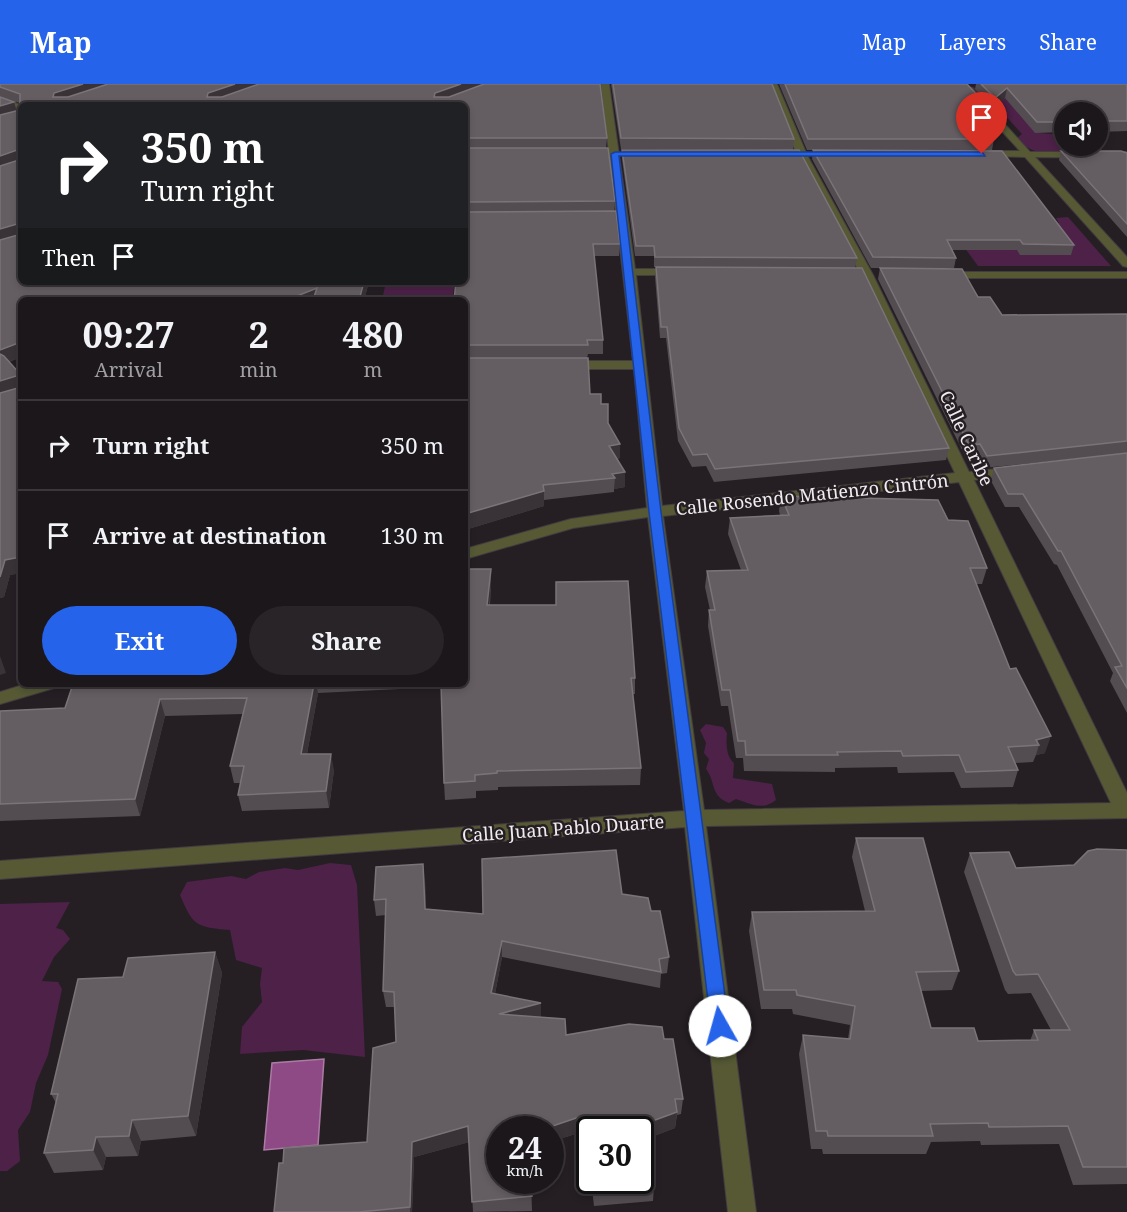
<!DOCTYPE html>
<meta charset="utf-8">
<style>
body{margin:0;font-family:"Noto Serif",serif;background:#292428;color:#f1f3f6;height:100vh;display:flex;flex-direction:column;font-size:22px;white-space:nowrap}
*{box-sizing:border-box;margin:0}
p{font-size:20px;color:#a09fa3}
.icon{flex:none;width:33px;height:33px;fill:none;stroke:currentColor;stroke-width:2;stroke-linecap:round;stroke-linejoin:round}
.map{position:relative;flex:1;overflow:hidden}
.side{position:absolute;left:18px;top:213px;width:450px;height:390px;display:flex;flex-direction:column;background:#1c171b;border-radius:9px;box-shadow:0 3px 9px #0003,0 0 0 2px #3a363a}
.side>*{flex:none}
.top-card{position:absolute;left:18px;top:18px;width:450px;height:183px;border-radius:9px;box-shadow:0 3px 9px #0003,0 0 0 2px #3a363a;background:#202124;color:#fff;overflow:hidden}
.tools{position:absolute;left:1054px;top:18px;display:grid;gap:12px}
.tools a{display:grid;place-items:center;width:54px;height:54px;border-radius:50%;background:#1c171b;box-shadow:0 3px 9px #0003,0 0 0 2px #3a363a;font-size:30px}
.speed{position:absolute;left:486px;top:1032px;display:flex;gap:12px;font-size:30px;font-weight:700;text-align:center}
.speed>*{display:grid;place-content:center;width:78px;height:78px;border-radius:50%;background:#1c171b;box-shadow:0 3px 9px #0003,0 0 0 2px #3a363a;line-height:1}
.speed small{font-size:15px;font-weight:400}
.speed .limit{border:3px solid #111;border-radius:9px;background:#fff;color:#111}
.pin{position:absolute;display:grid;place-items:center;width:51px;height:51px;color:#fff;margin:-62px -26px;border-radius:50% 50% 50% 0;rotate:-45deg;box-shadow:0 0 6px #0007}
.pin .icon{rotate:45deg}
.me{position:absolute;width:66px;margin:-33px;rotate:353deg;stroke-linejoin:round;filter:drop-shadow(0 0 4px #0008)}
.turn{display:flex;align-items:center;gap:21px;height:126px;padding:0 24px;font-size:27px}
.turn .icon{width:78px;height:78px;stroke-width:2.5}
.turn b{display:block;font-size:42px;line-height:51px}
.then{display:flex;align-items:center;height:57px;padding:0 24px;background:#0003;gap:12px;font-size:22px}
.eta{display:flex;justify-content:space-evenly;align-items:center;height:102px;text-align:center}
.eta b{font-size:36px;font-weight:700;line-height:42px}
.button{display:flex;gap:12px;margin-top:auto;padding:12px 24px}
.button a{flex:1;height:69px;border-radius:36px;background:#2563eb;color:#fff;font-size:24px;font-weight:700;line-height:69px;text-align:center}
.button a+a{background:#292428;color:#f1f3f6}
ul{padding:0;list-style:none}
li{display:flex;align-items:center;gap:18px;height:90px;padding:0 24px;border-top:2px solid #3a363a}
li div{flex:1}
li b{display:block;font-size:22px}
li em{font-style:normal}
header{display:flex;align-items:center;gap:36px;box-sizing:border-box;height:84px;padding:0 30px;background:#2563eb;color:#fff}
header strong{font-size:28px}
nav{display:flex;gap:33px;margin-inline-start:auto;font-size:21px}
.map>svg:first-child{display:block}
.green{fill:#4d2148}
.water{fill:#8e4a85;stroke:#ac7ba5;stroke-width:1.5}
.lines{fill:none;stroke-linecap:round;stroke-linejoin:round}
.minor-casing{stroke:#423c41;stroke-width:2}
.minor{fill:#565934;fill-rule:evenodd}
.wall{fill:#534c51}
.shaded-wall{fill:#393338}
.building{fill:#645d62;stroke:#7a7478;stroke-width:1.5}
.route{fill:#2563eb;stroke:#184099;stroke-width:1.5}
.labels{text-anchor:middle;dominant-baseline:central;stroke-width:5;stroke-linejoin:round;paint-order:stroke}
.street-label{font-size:18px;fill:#f1ecf0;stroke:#251f24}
</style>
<header>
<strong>Map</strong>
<nav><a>Map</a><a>Layers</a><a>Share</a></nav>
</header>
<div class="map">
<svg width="1127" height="1128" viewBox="0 0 1127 1128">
<rect width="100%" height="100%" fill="#251f24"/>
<g class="green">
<path d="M969,2L1065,28L1037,45L1040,49L1065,51V62H1084L1087,65C1061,64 1041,79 1016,55L1022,50L1002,28L984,26L981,15L985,14L983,11H971L964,4Z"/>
<polygon points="1068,133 1111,182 978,182 959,156 1059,139 1056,134"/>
<polygon points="386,198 455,198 452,216 382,216"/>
<path d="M706,640L723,643L727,649C726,658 726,673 734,679L733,694L772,700L776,716C763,727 751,720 736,715L729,719C710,712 716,698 706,685L709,675L704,669L706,659L700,646Z"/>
<path d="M330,779L351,781L357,801L365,973L303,966L240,970L242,943L262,918L260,900L262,884L236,876L230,846C196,843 193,842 180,811L187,798L231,792L246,795L259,788L285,784L298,786Z"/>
<polygon points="70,818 56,844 63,846 70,855 54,873 42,897 58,898 62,905 48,971 36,999 30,1028 18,1046 20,1077 7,1087 0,1087 0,820"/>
</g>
<polygon class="water" points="324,975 318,1061 264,1066 272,979"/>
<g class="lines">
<g class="minor-casing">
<g id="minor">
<path d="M601,0H609L635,185H678L684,188L678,191H636L662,422L955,389L861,191L797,71L769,0H777L807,71L873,191L969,388L1015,383L1022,387L1015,391L974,396L1127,709V734L706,742L756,1128H728L685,743L0,795V777L684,727L648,433L573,444L465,475V465L571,435L647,424L634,285H566L559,281L566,277H633ZM959,398L1111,719L704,726L663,432Z"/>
<polygon points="966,4 972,4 1030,68 1127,68 1127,74 1035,73 1127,173 1127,183 1123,182 1025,73 977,72 975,70 980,67 1020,67 966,8"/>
<polygon points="0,14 21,21 21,27 0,20"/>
<polygon points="1127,188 1127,194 943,194 937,191 943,188"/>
<polygon points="26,600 56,600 54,604 0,620 0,608"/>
</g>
</g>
<use href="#minor" class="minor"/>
</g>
<g class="wall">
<polygon points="0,0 600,0 607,54 606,64 608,64 615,117 614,128 616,127 620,160 619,172 594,172 603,256 603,270 588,270 587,274 588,274 590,310 601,310 601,320 608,320 608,339 620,360 620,374 617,375 625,388 625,403 614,405 614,408 544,416 544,422 465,446 465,216 454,216 456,198 465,198 465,21 21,21 21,198 369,198 364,216 21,216 21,273 9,278 21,291 21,489 10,491 4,513 0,514 0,13 14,18 16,27 20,26 20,19 0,13"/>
<polygon points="611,0 772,0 794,55 793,66 621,65"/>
<polygon points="779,0 967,0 984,31 979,36 994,55 992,66 807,66"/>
<polygon points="976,0 1127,0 1127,47 1098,48 1098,28 1065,28 1065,48 1035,49 1005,14 993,24 975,5"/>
<polygon points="622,66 857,174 855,184 692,183 949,364 946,376 714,398 706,382 692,383 678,357 666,254 660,254 655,193 656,183 654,183 654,172 635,172 622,75"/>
<polygon points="813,66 1074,161 1071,171 1020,171 1017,166 952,166 956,174 954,184 871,184 812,75"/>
<polygon points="1061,67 1127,69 1127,153 1059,76"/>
<polygon points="880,184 978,213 1002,231 1127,230 1127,629 1110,597 1113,589 1057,481 1054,480 1019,423 1005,423 991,397 994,384 1091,373 983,384 977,373 966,374 878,195"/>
<polygon points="781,412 948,436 987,484 982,500 976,500 1010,585 1045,669 1036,671 1033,678 1015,679 1018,686 1013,703 961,704 954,688 898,689 897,683 835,684 835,688 744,687 743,674 736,674 728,622 721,622 708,542 709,526 710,526 705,503 707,487 741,486 728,450 730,434 780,431 779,427"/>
<polygon points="491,501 490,521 635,594 635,610 633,610 641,684 640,701 498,703 498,706 476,707 476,714 445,716 444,699 441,603 318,609 307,670 334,686 329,724 242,727 238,711 240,699 234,699 230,682 243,630 165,632 140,732 0,737 0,627 65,624 73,600 465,600"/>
<polygon points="856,754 959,887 952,906 921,907 931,944 978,957 1030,957 1034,946 1051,946 1031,909 1008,910 1005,906 964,788 970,769 1016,784 1074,781 1127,766 1127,1100 1073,1101 1059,1060 981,1061 980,1057 931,1058 926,1070 823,1070 822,1065 811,1065 799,970 803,951 848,955 850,941 793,930 792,925 761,925 749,847 752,828 865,827 852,773"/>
<polygon points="425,796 426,825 483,830 622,810 651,827 669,873 667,889 661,890 660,904 502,873 495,910 541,919 541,933 566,951 664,955 683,1015 681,1030 677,1031 675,1044 649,1054 654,1102 653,1117 594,1122 591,1096 640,1096 590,1046 590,1086 585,1047 550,1058 550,1046 500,1046 531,1096 532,1127 473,1128 469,1058 414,1073 412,1128 274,1128 283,1079 367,1058 396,958 395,923 386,923 383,907 386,831 376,832 374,816"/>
<polygon points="215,868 222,889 196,1052 141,1057 138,1072 106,1073 103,1086 54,1089 44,1069 56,1019 51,1010 123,893"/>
</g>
<g class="shaded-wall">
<polygon points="83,0 117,0 56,19 53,13 54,9"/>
<polygon points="235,0 266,0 209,19 207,13 208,9"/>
<polygon points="461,0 491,0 435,19 434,13 435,9"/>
<polygon points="1007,4 1005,14 993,24 995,14"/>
<polygon points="14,18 17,28 0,33 0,22"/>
<polygon points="986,21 984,31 972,41 975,31"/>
<polygon points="17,66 20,77 0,84 0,72"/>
<polygon points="17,140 20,152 0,158 0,145"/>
<polygon points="364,198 369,198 364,216 359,216"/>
<polygon points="317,204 319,216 287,216"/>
<polygon points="21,258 21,273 5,279 0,274 0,266"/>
<polygon points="16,292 20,306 0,312 0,297"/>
<polygon points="620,360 620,374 608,376 609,362"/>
<polygon points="625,388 625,403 614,405 615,394 612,390"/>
<polygon points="544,407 544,422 465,446 465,430"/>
<polygon points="21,473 21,489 10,491 4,513 0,514 0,493 5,476"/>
<polygon points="491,485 491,501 488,537 487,521"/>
<polygon points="0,572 6,589 0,591"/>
<polygon points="314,600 316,600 318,609 304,687 301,670"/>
<polygon points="160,615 165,632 140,732 135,715"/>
<polygon points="1051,652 1045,669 1036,671 1039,661 1036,656"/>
<polygon points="331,670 334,686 329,724 326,707"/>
<polygon points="423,780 425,796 427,841 425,825"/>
<polygon points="502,857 502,873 492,925 491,909"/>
<polygon points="215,868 222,889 196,1052 188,1032"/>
<polygon points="541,919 541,935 499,930"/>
<polygon points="677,1028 675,1044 646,1055 647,1039"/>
<polygon points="585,1031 585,1047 550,1058 550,1046 541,1046"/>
<polygon points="132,1036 141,1057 138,1072 129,1052"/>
<polygon points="468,1042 470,1058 414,1073 412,1128 410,1128 410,1123 412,1058"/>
<polygon points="96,1053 106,1073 103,1086 93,1066"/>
</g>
<g class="building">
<polygon points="0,0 83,0 54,9 53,13 68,13 108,0 235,0 208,9 207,13 222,13 259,0 461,0 435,9 434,13 449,13 484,0 600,0 607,54 465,54 465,21 21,21 21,198 364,198 359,216 313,216 317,204 287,216 21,216 21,258 0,266 0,156 18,151 20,142 17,140 0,145 0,82 19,76 20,68 17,66 0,72 0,31 20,26 20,10 0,3"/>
<polygon points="613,0 772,0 794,55 621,54"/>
<polygon points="785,0 967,0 986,21 975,31 994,55 808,55"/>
<polygon points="981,0 1127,0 1127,37 1098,37 1098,28 1065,28 1065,38 1037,38 1007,4 995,14"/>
<polygon points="0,13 14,18 0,22"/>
<polygon points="465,64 608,64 615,117 465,118"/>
<polygon points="622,66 799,66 857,174 655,173 654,162 636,162"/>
<polygon points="813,66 1002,67 1074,161 1023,160 1020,156 947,156 956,174 873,173"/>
<polygon points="1061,67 1121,67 1127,69 1127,140"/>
<polygon points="616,127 620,160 593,160 603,256 587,256 588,261 465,261 465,216 454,216 456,198 465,198 465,128"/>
<polygon points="656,183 862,184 949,364 715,385 707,370 693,371 679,344 667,243 661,243"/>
<polygon points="880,184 962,185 978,213 990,213 1002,231 1127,230 1127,357 987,372 980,360 969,361"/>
<polygon points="0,270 4,272 21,291 21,473 5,476 0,493 0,309 18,304 19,294 16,292 0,297"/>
<polygon points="465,274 588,274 590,310 601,310 601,320 608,320 608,339 620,360 609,362 625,388 612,390 615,394 543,401 544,407 465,430"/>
<polygon points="1127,369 1127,604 1115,583 1122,582 1061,467 1058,467 1023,410 1008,410 994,384"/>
<polygon points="781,412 938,416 948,436 968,437 987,484 970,484 1010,585 1016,584 1051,652 1036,656 1039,661 1008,663 1018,686 966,688 959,671 903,672 901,667 837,668 838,671 746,671 745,657 738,657 730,606 722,606 709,526 715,526 707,487 748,486 730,434 789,431"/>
<polygon points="465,485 491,485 487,521 556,521 556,498 628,497 635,594 631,594 641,684 497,687 497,689 475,691 475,697 444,699 441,600 465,600"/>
<polygon points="73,600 314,600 301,670 331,670 326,707 238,711 244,682 230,682 247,614 160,615 135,715 0,720 0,627 65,624"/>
<polygon points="856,754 923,754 959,887 916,888 931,944 974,944 978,957 1038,956 1034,946 1070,946 1038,890 1016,891 1013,887 970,769 1009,768 1016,784 1074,781 1088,767 1097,765 1127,766 1127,1083 1083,1083 1068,1042 989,1043 988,1039 930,1040 933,1052 828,1052 827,1047 816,1047 803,951 850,955 855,922 797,911 796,906 764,906 752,828 875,827"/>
<polygon points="616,766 622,810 648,814 651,827 660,827 669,873 659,875 661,888 502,857 491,909 541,919 499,930 565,935 566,951 629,940 662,943 664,955 673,955 683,1015 675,1015 677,1028 647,1039 654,1102 594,1107 593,1096 640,1096 640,1046 590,1046 590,1068 585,1031 541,1046 500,1046 500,1096 531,1096 532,1112 472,1118 468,1042 412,1058 410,1123 359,1128 274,1128 279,1079 283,1079 284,1064 367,1058 373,964 396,958 394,908 383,907 386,815 374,816 376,783 423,780 425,825 483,830 482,775"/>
<polygon points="215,868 188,1032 132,1036 129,1052 96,1053 93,1066 44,1069 58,1010 51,1010 78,895 123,893 128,874"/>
</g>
<polygon class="route" points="982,68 985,72 619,72 661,428 729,942 726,948 720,951 713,948 711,942 649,428 611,70 615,68"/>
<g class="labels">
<g class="street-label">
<text transform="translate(967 354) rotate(65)">Calle Caribe</text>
<text transform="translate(812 410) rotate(-6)">Calle Rosendo Matienzo Cintrón</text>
<text transform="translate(563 744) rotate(-4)">Calle Juan Pablo Duarte</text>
</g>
</g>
</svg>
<div class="tools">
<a><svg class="icon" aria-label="sound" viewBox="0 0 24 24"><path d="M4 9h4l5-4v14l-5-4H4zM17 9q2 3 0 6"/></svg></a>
</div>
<div class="speed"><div>24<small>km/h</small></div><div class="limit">30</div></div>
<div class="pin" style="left:982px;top:70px;background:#d93025"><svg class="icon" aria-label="arrive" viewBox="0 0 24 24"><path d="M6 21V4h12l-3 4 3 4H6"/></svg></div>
<svg class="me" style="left:720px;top:942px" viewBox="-20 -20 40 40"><circle r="19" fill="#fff"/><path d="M0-13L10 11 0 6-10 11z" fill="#2563eb"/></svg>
<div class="top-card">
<div class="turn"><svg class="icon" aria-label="right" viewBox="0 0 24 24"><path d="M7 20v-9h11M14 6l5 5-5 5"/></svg><div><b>350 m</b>Turn right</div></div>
<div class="then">Then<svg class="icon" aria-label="arrive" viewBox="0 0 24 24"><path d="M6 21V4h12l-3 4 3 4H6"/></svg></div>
</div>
<section class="side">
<div class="eta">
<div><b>09:27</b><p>Arrival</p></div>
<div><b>2</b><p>min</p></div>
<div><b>480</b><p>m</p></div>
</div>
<ul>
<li><svg class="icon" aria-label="right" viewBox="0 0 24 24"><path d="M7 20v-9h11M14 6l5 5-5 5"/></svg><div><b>Turn right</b></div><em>350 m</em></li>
<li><svg class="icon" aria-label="arrive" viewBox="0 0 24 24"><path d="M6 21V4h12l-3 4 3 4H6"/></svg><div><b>Arrive at destination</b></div><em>130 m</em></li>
</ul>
<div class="button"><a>Exit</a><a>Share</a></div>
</section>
</div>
